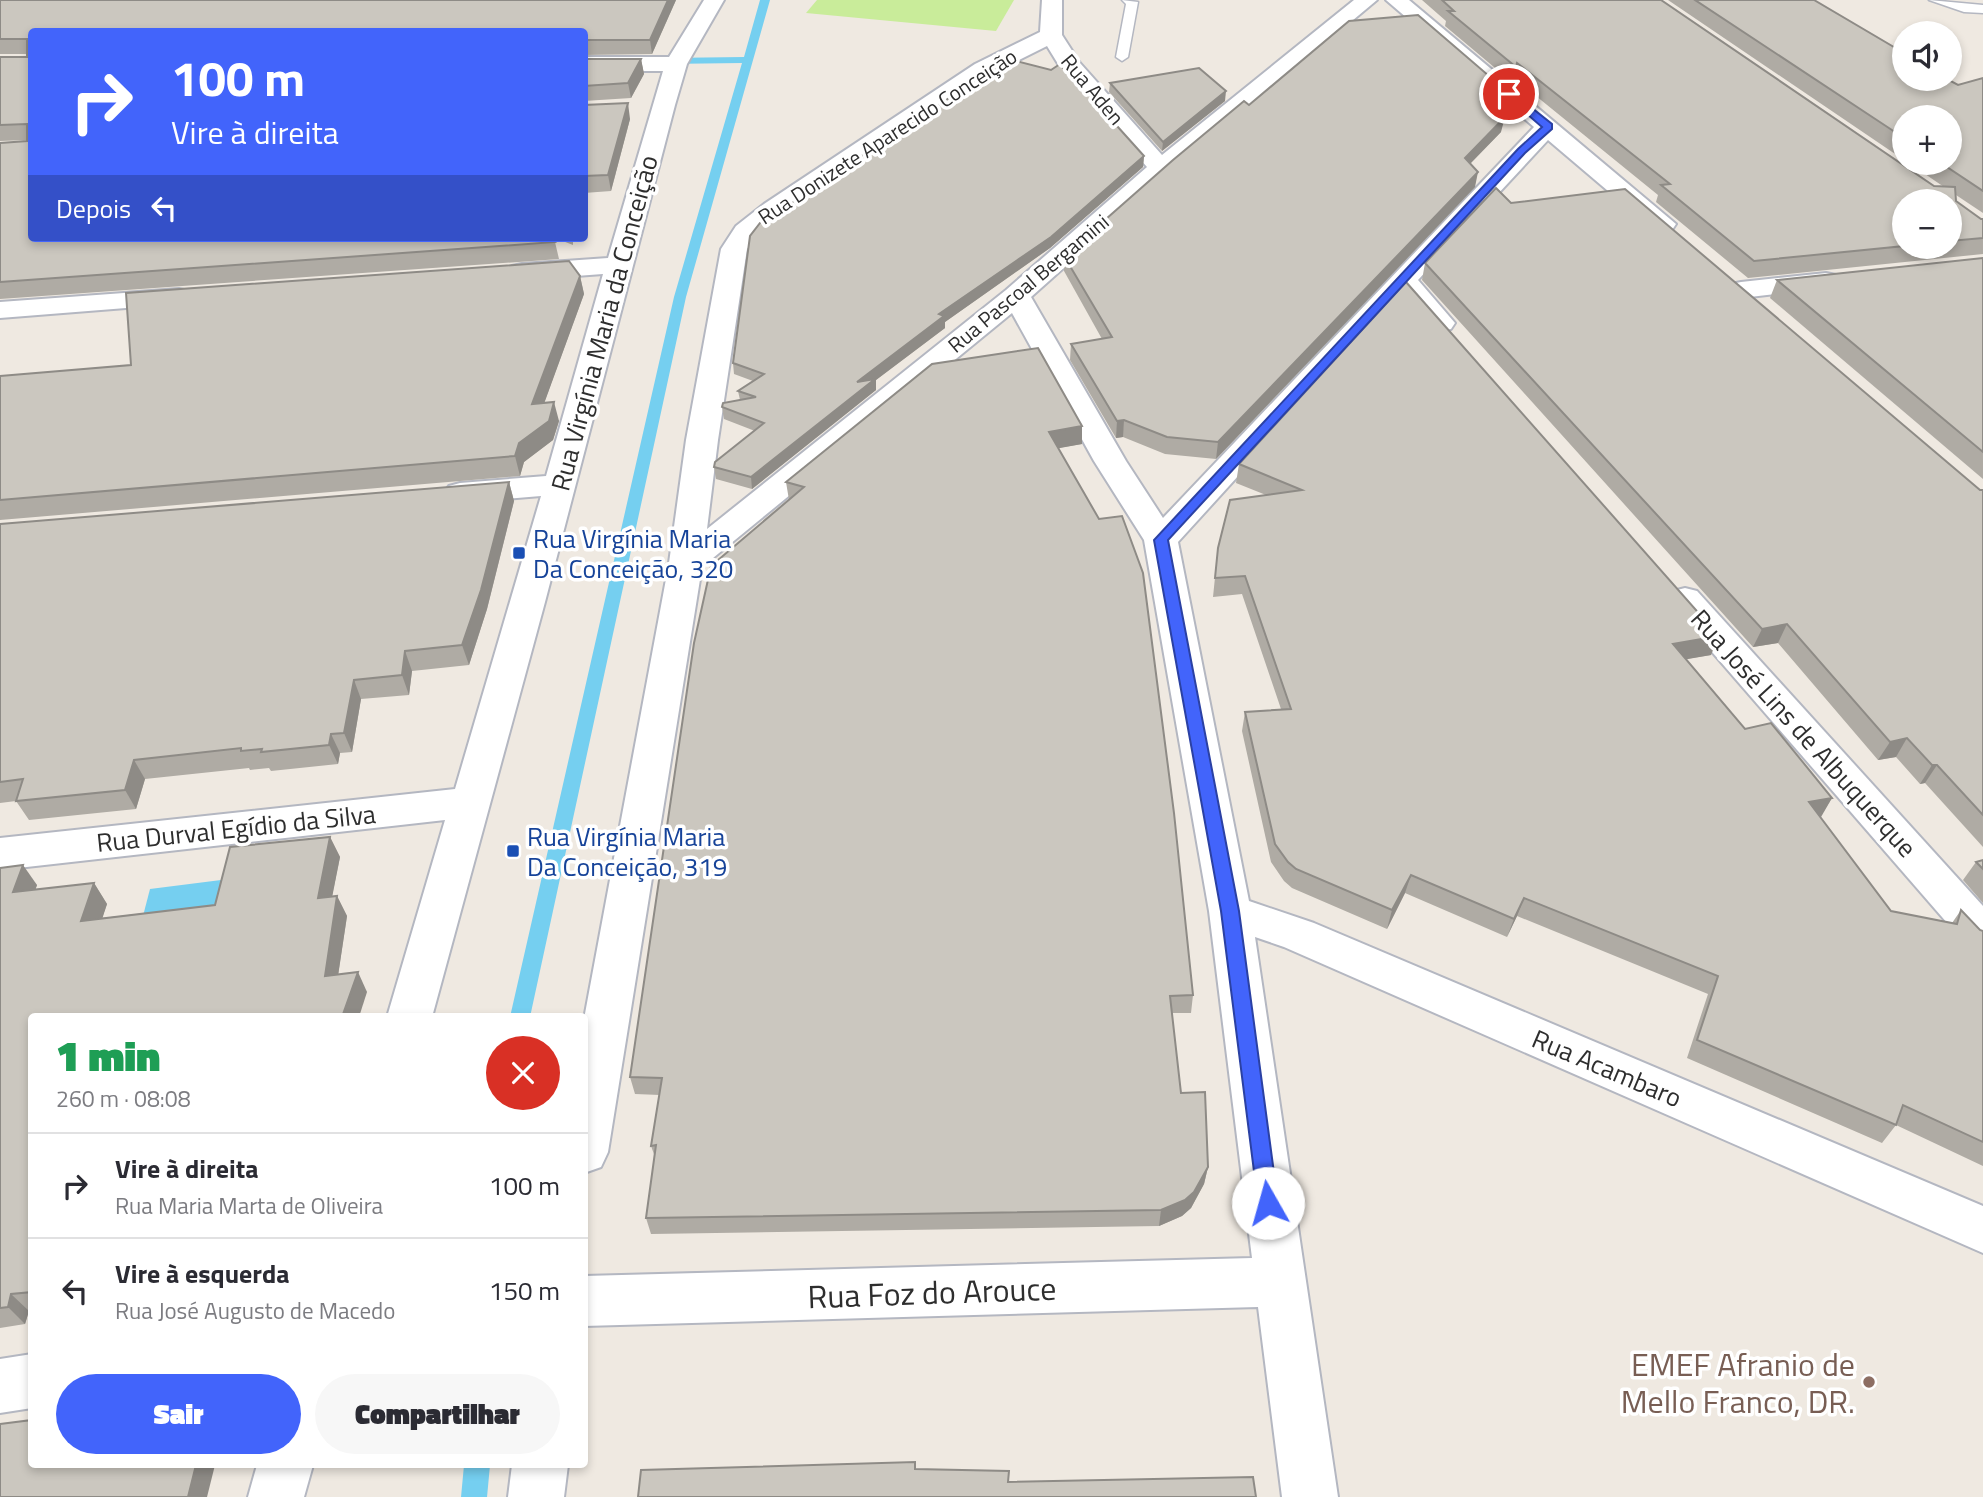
<!DOCTYPE html>
<html lang="pt">
<meta charset="utf-8">
<style>
body{margin:0;font-family:"Titillium Web",sans-serif;background:#f7f7f7;color:#2b2b33;height:100vh;display:flex;flex-direction:column;font-size:26px;white-space:nowrap}
*{box-sizing:border-box;margin:0}
p{font-size:23px;color:#7c7c81}
.icon{flex:none;width:38px;height:38px;fill:none;stroke:currentColor;stroke-width:2;stroke-linecap:round;stroke-linejoin:round}
.map{position:relative;flex:1;overflow:hidden}
.drawer{position:absolute;left:28px;top:1013px;width:560px;height:455px;display:flex;flex-direction:column;background:#fff;border-radius:7px;box-shadow:0 4px 10px #0003}
.drawer>*{flex:none}
.banner{position:absolute;left:28px;top:28px;width:560px;height:214px;border-radius:7px;box-shadow:0 4px 10px #0003;background:#4264fb;color:#fff;overflow:hidden}
.buttons{position:absolute;left:1892px;top:21px;display:grid;gap:14px}
.buttons a{display:grid;place-items:center;width:70px;height:70px;border-radius:50%;background:#fff;box-shadow:0 4px 10px #0003;font-size:35px}
.pin{position:absolute;display:grid;place-items:center;width:60px;height:60px;color:#fff;margin:-30px;border:4px solid #fff;border-radius:50%;box-shadow:0 2px 7px #0007}
.me{position:absolute;width:77px;margin:-38px;rotate:353deg;stroke-linejoin:round;filter:drop-shadow(0 0 5px #0008)}
.turn{display:flex;align-items:center;gap:24px;height:147px;padding:0 28px;font-size:32px}
.turn .icon{width:91px;height:91px;stroke-width:2.5}
.turn b{display:block;font-size:49px;line-height:60px}
.then{display:flex;align-items:center;height:66px;padding:0 28px;background:#0003;gap:14px;font-size:26px}
.round{display:grid;place-items:center;flex:none;width:74px;height:74px;border-radius:37px;background:#f7f7f7}
.head{display:flex;align-items:center;justify-content:space-between;height:119px;padding:0 28px}
h1{font-size:42px;font-weight:800;line-height:52px;color:#1e9e55}
.primary-button{display:flex;gap:14px;margin-top:auto;padding:14px 28px}
.primary-button a{flex:1;height:80px;border-radius:42px;background:#4264fb;color:#fff;font-size:28px;font-weight:800;line-height:80px;text-align:center}
.primary-button a+a{background:#f7f7f7;color:#2b2b33}
ul{padding:0;list-style:none}
li{display:flex;align-items:center;gap:21px;height:105px;padding:0 28px;border-top:2px solid #e1e1e2}
li div{flex:1}
li b{display:block;font-size:26px}
li em{font-style:normal}
.map>svg:first-child{display:block}
.pitch{fill:#c9ec9a}
.water{fill:#75cff0}
.lines{fill:none;stroke-linecap:round;stroke-linejoin:round}
.stream{fill:#75cff0;fill-rule:evenodd}
.lane-casing{stroke:#b4b7c1;stroke-width:3}
.street-casing{stroke:#b4b7c1;stroke-width:4}
.lane{fill:#fff;fill-rule:evenodd}
.street{fill:#fff;fill-rule:evenodd}
.wall{fill:#afaba4;fill-rule:evenodd}
.shaded-wall{fill:#8e8b86}
.building{fill:#cbc7bf;stroke:#8e8b86;stroke-width:2}
.route{fill:#4264fb;stroke:#2b41a3;stroke-width:2}
.transit-dot{fill:#1a4fb4;stroke:#fff;stroke-width:2.5}
.education-dot{fill:#8d6e63;stroke:#fff;stroke-width:2.5}
.labels{text-anchor:middle;dominant-baseline:central;stroke-width:7;stroke-linejoin:round;paint-order:stroke}
.far-street-label{font-size:21px;fill:#2e2e2e;stroke:#fff}
.street-label{font-size:26px;fill:#2e2e2e;stroke:#fff}
.transit-label{font-size:26px;fill:#164399;stroke:#fff;text-anchor:start}
.near-street-label{font-size:32px;fill:#2e2e2e;stroke:#fff}
.near-education-label{font-size:32px;fill:#785e54;stroke:#fff;text-anchor:end}
</style>
<div class="map">
<svg width="1983" height="1497" viewBox="0 0 1983 1497">
<rect width="100%" height="100%" fill="#efe9e1"/>
<polygon class="pitch" points="817,0 1014,0 996,31 806,13"/>
<polygon class="water" points="229,879 224,906 143,916 150,889"/>
<g class="lines">
<g class="stream">
<polygon points="760,0 770,0 686,297 530,1017 510,1017 674,297 742,63 665,64 660,61 665,58 744,57"/>
<polygon points="464,1465 490,1465 487,1497 461,1497"/>
</g>
<g class="lane-casing">
<g id="lane">
<polygon points="1122,0 1138,2 1128,57 1122,61 1116,57 1126,4"/>
<polygon points="1929,0 1983,5 1983,13 1964,12"/>
</g>
</g>
<g class="street-casing">
<g id="street">
<polygon points="704,0 724,0 687,64 675,105 545,602 432,1017 387,1017 445,820 0,870 0,838 455,789 541,496 460,503 449,500 444,493 449,486 460,483 546,476 603,274 522,280 512,278 508,272 512,266 522,264 608,258 663,71 584,71 584,57 669,57"/>
<path d="M1042,0H1062V35L1080,63L1162,155L1354,0H1377L1170,173L1031,297L1126,461L1163,518L1534,127L1386,0H1409L1676,224L1672,230L1663,232L1654,230L1548,140L1418,280L1455,323L1451,329C1428,335 1416,312 1402,296L1178,542L1249,901L1314,923L1983,1206V1253L1284,947L1255,937L1338,1497H1282L1258,1307L584,1326V1276L1252,1258L1209,911L1144,540L1094,461L1012,313L702,567L608,1152L601,1167L584,1173V1019L669,563L686,440L721,249L736,226L764,204L975,64L1040,32ZM1047,46L1063,72L1147,167L1006,290L707,529L718,440L747,249L760,232L782,214L991,74Z"/>
<polygon points="1826,273 1836,275 1840,281 1836,287 1741,298 1731,296 1727,290 1731,284 1741,282"/>
<polygon points="179,289 189,291 193,297 189,303 0,318 0,302"/>
<polygon points="1685,588 1697,591 1983,906 1983,952 1968,947 1673,607 1668,599 1673,591"/>
<polygon points="32,1354 32,1408 0,1413 0,1359"/>
<polygon points="257,1465 313,1465 304,1497 248,1497"/>
<polygon points="512,1465 568,1465 564,1497 508,1497"/>
</g>
</g>
<use href="#lane" class="lane"/>
<use href="#street" class="street"/>
</g>
<g class="wall">
<polygon points="0,0 676,0 652,54 584,55 584,32 32,32 555,242 559,259 0,299 0,143 27,141 27,140 0,141 0,57 27,57 27,54 0,54"/>
<path d="M1422,0H1661L1934,186L1944,187L1909,163H1950L1904,117V160L1668,0H1814L1958,85L1983,78V213L1956,195V201L1981,219H1983V254L1748,278L1656,202L1658,195L1514,78L1513,83L1445,26L1446,21ZM1904,201H1950V247H1904Z"/>
<polygon points="584,59 641,59 644,74 631,98 584,101"/>
<polygon points="1110,83 1225,101 1162,151 1109,92"/>
<polygon points="1078,87 1144,156 1143,167 1050,248 945,322 945,328 876,380 876,390 752,489 716,479 714,467 755,431 724,419 722,407 740,400 738,391 753,381 734,374 733,363 842,172 842,169"/>
<polygon points="584,105 630,119 611,191 584,193"/>
<polygon points="1249,105 1501,132 1470,164 1475,187 1216,459 1165,454 1123,437 1116,438 1070,360 1071,344 1102,339 1064,271 1064,256"/>
<polygon points="1511,203 1980,490 1983,490 1983,847 1925,783 1920,784 1896,757 1878,760 1778,643 1753,647 1422,280 1425,263"/>
<polygon points="555,238 573,238 573,245"/>
<polygon points="1983,258 1983,479 1770,298 1777,280"/>
<polygon points="580,276 584,294 544,403 559,421 553,440 524,462 520,476 0,520 0,376 131,365"/>
<polygon points="1082,426 1082,444 1058,448 1193,995 1191,1013 1172,1013 1181,1093 1208,1167 1204,1184 1191,1208 1182,1216 1159,1226 651,1234 646,1218 655,1157 651,1146 660,1095 635,1094 630,1077 789,500 786,482"/>
<polygon points="1239,464 1711,655 1686,659 1745,729 1832,798 1820,817 1891,911 1952,923 1961,910 1980,930 1983,931 1983,1166 1896,1125 1882,1143 1687,1058 1708,994 1517,916 1507,937 1405,893 1387,929 1292,888 1284,881 1271,862 1242,731 1245,712 1281,709 1242,594 1213,597 1218,548 1266,495 1236,483"/>
<polygon points="509,482 514,501 487,609 469,665 412,671 409,695 361,699 352,752 340,753 338,764 271,771 269,768 250,770 249,768 145,779 136,809 29,820 16,801 0,803 0,524"/>
<polygon points="330,837 340,857 332,896 337,896 347,916 338,975 367,992 32,1017 32,1311 29,1311 25,1324 0,1328 0,868 37,885 35,890 94,883 107,904 102,918 215,905"/>
<polygon points="1983,860 1983,903 1963,880 1976,862"/>
</g>
<g class="shaded-wall">
<polygon points="668,0 676,0 652,54 650,40"/>
<polygon points="641,59 644,74 631,98 628,83"/>
<polygon points="1226,91 1225,101 1162,151 1163,142"/>
<polygon points="628,103 630,119 611,191 608,175"/>
<polygon points="1505,117 1501,132 1461,173 1465,158"/>
<polygon points="1144,156 1143,167 1050,248 945,322 945,328 876,380 876,390 752,489 751,477 857,382 939,314"/>
<polygon points="1478,172 1475,187 1216,459 1218,442"/>
<polygon points="580,276 584,294 537,423 532,404"/>
<polygon points="554,402 559,421 553,440 524,462 520,476 515,456 519,443"/>
<polygon points="1124,420 1123,437 1116,438 1117,421"/>
<polygon points="1082,426 1082,444 1049,450 1049,432"/>
<polygon points="509,482 514,501 487,609 469,665 462,645"/>
<polygon points="1787,624 1778,643 1753,647 1762,629"/>
<polygon points="1719,636 1711,655 1665,663 1673,644"/>
<polygon points="405,651 412,671 409,695 402,675"/>
<polygon points="354,680 361,699 352,752 344,733"/>
<polygon points="331,734 340,753 338,764 329,745"/>
<polygon points="1907,738 1896,757 1878,760 1890,742"/>
<polygon points="134,760 145,779 136,809 125,790"/>
<polygon points="1932,765 1937,765 1925,783 1920,784"/>
<polygon points="1832,798 1821,817 1798,821 1809,802"/>
<polygon points="330,837 340,857 328,918 318,898"/>
<polygon points="23,865 37,885 28,912 13,892"/>
<polygon points="1411,875 1405,893 1387,929 1392,910"/>
<polygon points="94,883 107,904 95,941 81,921"/>
<polygon points="337,896 347,916 335,996 325,976"/>
<polygon points="1524,898 1517,916 1507,937 1514,919"/>
<polygon points="358,972 367,992 359,1017 342,1017"/>
<polygon points="1208,1167 1204,1184 1191,1208 1182,1216 1159,1226 1161,1210"/>
<polygon points="11,1294 29,1311 25,1324 8,1307"/>
<polygon points="196,1465 215,1465 207,1497 188,1497"/>
</g>
<g class="building">
<polygon points="0,0 668,0 650,40 584,40 584,32 32,32 32,238 552,238 555,242 0,282 0,143 27,141 27,124 0,125 0,57 27,57 27,39 0,39"/>
<polygon points="1442,0 1661,0 1934,186 1955,187 1956,201 1981,219 1983,219 1983,238 1950,241 1950,201 1904,201 1904,246 1754,261 1661,185 1670,184 1517,63 1516,67 1448,11 1454,11"/>
<polygon points="1695,0 1814,0 1904,53 1904,79 1947,79 1958,85 1983,78 1983,191 1941,163 1950,163 1950,117 1904,117 1904,138"/>
<polygon points="1418,15 1510,94 1505,117 1465,158 1478,172 1218,442 1167,437 1124,420 1117,421 1071,344 1112,337 1064,256 1173,160 1244,101 1249,105 1349,21"/>
<polygon points="584,59 641,59 628,83 584,86"/>
<polygon points="1008,59 1051,70 1060,64 1078,87 1082,87 1144,156 1051,237 939,314 944,316 857,382 875,379 751,477 714,467 715,462 764,423 722,407 723,403 756,397 738,391 764,374 733,363 750,236 760,223 845,170 842,169"/>
<polygon points="1199,68 1226,91 1163,142 1110,83"/>
<polygon points="628,103 608,175 584,176 584,105"/>
<polygon points="1496,188 1511,203 1625,189 1980,490 1983,490 1983,815 1937,765 1932,765 1907,738 1890,742 1787,624 1762,629 1425,263"/>
<polygon points="1983,258 1983,452 1777,280"/>
<polygon points="569,261 580,276 532,404 554,402 549,421 519,443 515,456 0,500 0,376 131,365 126,293"/>
<polygon points="1406,282 1719,636 1673,644 1745,729 1771,723 1832,798 1809,802 1891,911 1957,924 1961,910 1980,930 1983,931 1983,1142 1903,1105 1896,1125 1697,1040 1718,976 1524,898 1514,919 1411,875 1392,910 1296,869 1288,862 1275,844 1245,712 1291,709 1245,576 1215,578 1218,548 1230,500 1302,490 1239,464"/>
<polygon points="1038,348 1082,426 1049,432 1099,519 1122,516 1143,573 1174,813 1193,995 1170,996 1181,1093 1205,1092 1208,1167 1194,1192 1185,1200 1161,1210 646,1218 656,1145 651,1146 662,1078 630,1077 694,643 711,566 804,487 786,482 932,364"/>
<polygon points="509,482 481,590 462,645 405,651 402,675 354,680 344,733 331,734 329,745 261,752 262,749 241,751 241,748 134,760 125,790 16,801 23,779 0,782 0,524"/>
<polygon points="330,837 318,898 337,896 325,976 358,972 342,1017 32,1017 32,1292 11,1294 8,1307 0,1308 0,868 23,865 13,892 94,883 81,921 215,905 230,847"/>
<polygon points="1983,860 1983,869 1976,862"/>
<polygon points="32,1420 32,1465 196,1465 188,1497 0,1497 0,1424"/>
<polygon points="915,1462 915,1469 1009,1471 1008,1482 1253,1477 1256,1497 638,1497 641,1470"/>
</g>
<polygon class="route" points="1506,92 1512,92 1552,124 1552,129 1525,153 1168,540 1239,911 1278,1203 1275,1209 1268,1212 1261,1209 1258,1203 1221,911 1154,540 1518,149 1542,127 1506,96"/>
<g class="transit-dot">
<rect x="512" y="546" width="14" height="14" rx="3.5"/>
<rect x="506" y="844" width="14" height="14" rx="3.5"/>
</g>
<circle class="education-dot" cx="1869" cy="1382" r="7"/>
<g class="labels">
<g class="far-street-label">
<text transform="translate(1093 89) rotate(50)">Rua Aden</text>
<text transform="translate(887 136) rotate(-33)">Rua Donizete Aparecido Conceição</text>
<text transform="translate(1028 283) rotate(-40)">Rua Pascoal Bergamini</text>
</g>
<g class="street-label">
<text transform="translate(604 323) rotate(-75)">Rua Virgínia Maria da Conceição</text>
<text transform="translate(1804 733) rotate(48)">Rua José Lins de Albuquerque</text>
<text transform="translate(236 828) rotate(-6)">Rua Durval Egídio da Silva</text>
<text transform="translate(1607 1068) rotate(23)">Rua Acambaro</text>
</g>
<g class="transit-label">
<text x="533" y="538">Rua Virgínia Maria<tspan x="533" dy="30">Da Conceição, 320</tspan></text>
<text x="527" y="836">Rua Virgínia Maria<tspan x="527" dy="30">Da Conceição, 319</tspan></text>
</g>
<g class="near-street-label">
<text transform="translate(932 1292) rotate(-2)">Rua Foz do Arouce</text>
</g>
<g class="near-education-label">
<text x="1855" y="1364">EMEF Afranio de<tspan x="1855" dy="37">Mello Franco, DR.</tspan></text>
</g>
</g>
</svg>
<div class="buttons">
<a><svg class="icon" aria-label="sound" viewBox="0 0 24 24"><path d="M4 9h4l5-4v14l-5-4H4zM17 9q2 3 0 6"/></svg></a>
<a>+</a>
<a>−</a>
</div>
<div class="pin" style="left:1509px;top:94px;background:#d93025"><svg class="icon" aria-label="arrive" viewBox="0 0 24 24"><path d="M6 21V4h12l-3 4 3 4H6"/></svg></div>
<svg class="me" style="left:1268px;top:1203px" viewBox="-20 -20 40 40"><circle r="19" fill="#fff"/><path d="M0-13L10 11 0 6-10 11z" fill="#4264fb"/></svg>
<div class="banner">
<div class="turn"><svg class="icon" aria-label="right" viewBox="0 0 24 24"><path d="M7 20v-9h11M14 6l5 5-5 5"/></svg><div><b>100 m</b>Vire à direita</div></div>
<div class="then">Depois<svg class="icon" aria-label="left" viewBox="0 0 24 24"><path d="M17 20v-9H6M10 6l-5 5 5 5"/></svg></div>
</div>
<section class="drawer">
<div class="head"><div><h1>1 min</h1><p>260 m · 08:08</p></div><a class="round" style="background:#d93025;color:#fff"><svg class="icon" aria-label="close" viewBox="0 0 24 24"><path d="M6 6l12 12M18 6L6 18"/></svg></a></div>
<ul>
<li><svg class="icon" aria-label="right" viewBox="0 0 24 24"><path d="M7 20v-9h11M14 6l5 5-5 5"/></svg><div><b>Vire à direita</b><p>Rua Maria Marta de Oliveira</p></div><em>100 m</em></li>
<li><svg class="icon" aria-label="left" viewBox="0 0 24 24"><path d="M17 20v-9H6M10 6l-5 5 5 5"/></svg><div><b>Vire à esquerda</b><p>Rua José Augusto de Macedo</p></div><em>150 m</em></li>
</ul>
<div class="primary-button"><a>Sair</a><a>Compartilhar</a></div>
</section>
</div>
